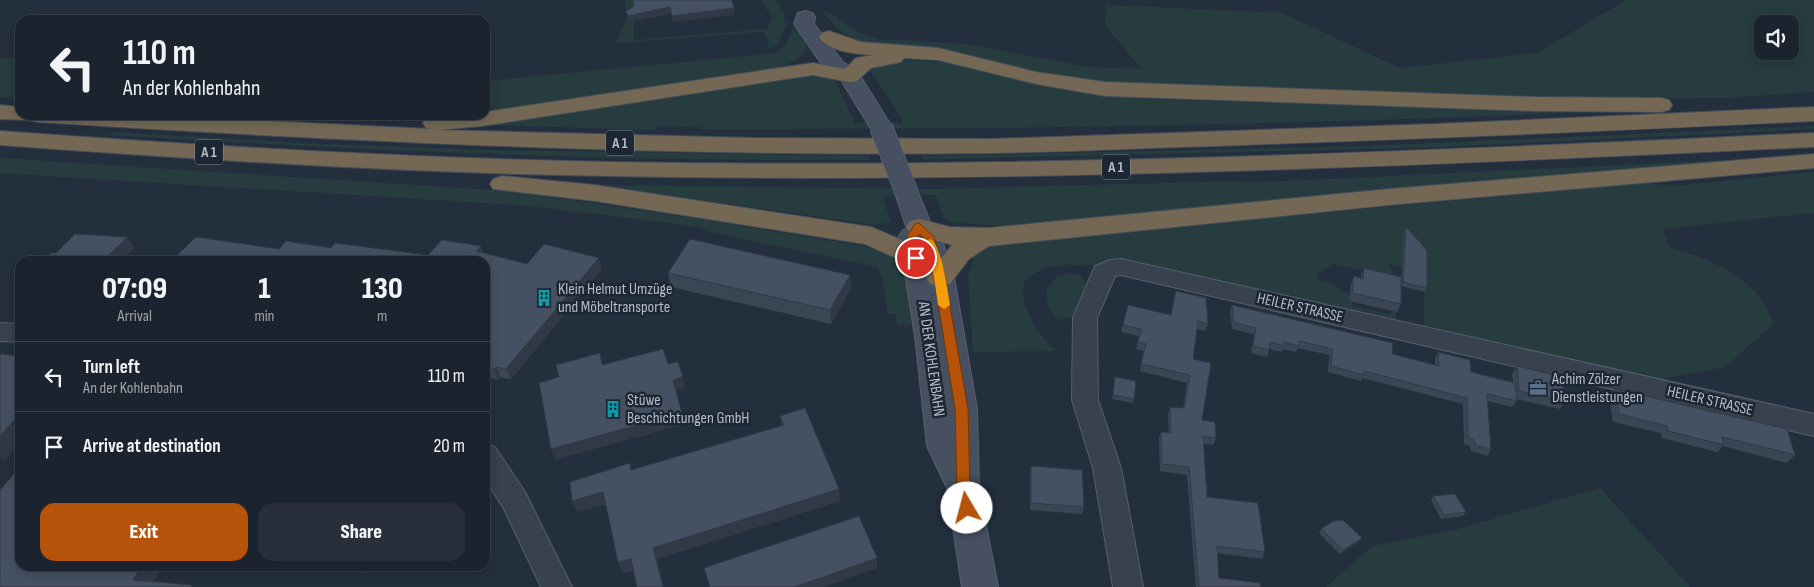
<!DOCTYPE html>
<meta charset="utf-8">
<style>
body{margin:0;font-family:"Sofia Sans Condensed",sans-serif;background:#282f3a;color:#f1f3f6;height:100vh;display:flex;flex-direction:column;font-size:19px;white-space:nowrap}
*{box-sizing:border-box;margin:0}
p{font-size:16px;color:#a0a4aa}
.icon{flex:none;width:28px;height:28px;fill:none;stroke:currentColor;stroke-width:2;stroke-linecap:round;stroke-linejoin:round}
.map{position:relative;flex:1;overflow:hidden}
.panel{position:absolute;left:15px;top:256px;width:475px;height:315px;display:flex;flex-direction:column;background:#1b232e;border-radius:15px;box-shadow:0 2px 12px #0003,0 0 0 1px #39404a}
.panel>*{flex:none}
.hud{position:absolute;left:15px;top:15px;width:475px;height:105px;border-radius:15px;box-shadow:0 2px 12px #0003,0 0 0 1px #39404a;background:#1b232e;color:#f1f3f6;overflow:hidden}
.tools{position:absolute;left:1754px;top:15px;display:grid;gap:10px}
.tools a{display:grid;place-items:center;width:45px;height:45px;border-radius:10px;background:#1b232e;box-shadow:0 2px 12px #0003,0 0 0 1px #39404a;font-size:25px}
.pin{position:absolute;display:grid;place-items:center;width:42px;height:42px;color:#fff;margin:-21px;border:2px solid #fff;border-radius:50%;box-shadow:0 1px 5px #0007}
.me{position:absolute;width:55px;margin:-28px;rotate:352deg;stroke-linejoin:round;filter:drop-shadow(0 0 4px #0008)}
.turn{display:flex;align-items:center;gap:18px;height:105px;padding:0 25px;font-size:22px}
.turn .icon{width:65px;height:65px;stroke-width:2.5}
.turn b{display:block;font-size:35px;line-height:42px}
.eta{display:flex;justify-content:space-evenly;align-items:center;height:85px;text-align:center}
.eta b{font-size:30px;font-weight:800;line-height:35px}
.action{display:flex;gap:10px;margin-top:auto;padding:10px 25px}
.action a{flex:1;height:58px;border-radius:15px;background:#b45309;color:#fff;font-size:20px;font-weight:800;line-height:58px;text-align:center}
.action a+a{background:#282f3a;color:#f1f3f6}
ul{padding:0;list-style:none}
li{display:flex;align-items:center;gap:15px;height:70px;padding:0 25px;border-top:1px solid #39404a}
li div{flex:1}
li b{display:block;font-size:19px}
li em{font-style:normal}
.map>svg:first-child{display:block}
.green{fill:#263c3f;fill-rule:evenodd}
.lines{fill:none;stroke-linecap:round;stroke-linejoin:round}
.minor-casing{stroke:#565f6c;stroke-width:2}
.secondary-casing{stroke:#565f6c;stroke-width:2}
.motorway-casing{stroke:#434c59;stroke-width:2}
.minor{fill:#38414e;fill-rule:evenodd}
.secondary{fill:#465061;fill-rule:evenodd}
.motorway{fill:#746855;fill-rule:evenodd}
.secondary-bridge-casing{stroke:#565f6c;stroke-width:24;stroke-linecap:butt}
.secondary-bridge{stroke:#465061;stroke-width:22}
.wall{fill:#3b4654}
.shaded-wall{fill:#303945}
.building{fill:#455162;stroke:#303945}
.route{fill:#b45309;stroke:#753606}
.slow{fill:#f59e0b}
.labels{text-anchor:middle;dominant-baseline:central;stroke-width:5;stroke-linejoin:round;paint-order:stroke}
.shield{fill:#1d2633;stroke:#878f9c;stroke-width:1}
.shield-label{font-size:15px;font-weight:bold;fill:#b4bcc9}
.poi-label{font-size:16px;fill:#b4bcc9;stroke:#1d2633;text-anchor:start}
.street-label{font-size:16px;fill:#b4bcc9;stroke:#1d2633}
</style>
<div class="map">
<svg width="1814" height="587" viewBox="0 0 1814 587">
<rect width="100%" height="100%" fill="#242f3e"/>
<g class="green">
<path d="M625,0H645L634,14V40L767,29L772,18L761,0H776L785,14L783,17L787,25C777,38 785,44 765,50L769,45L764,32L616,43L627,18Z"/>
<path d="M812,0L827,14L831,13L855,31L877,39L966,44L1088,67L1141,69L1105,25L1106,5L1282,13L1400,68L1537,53L1626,0H1814V92L1728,98L1594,99L1108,84L1056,76L963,55L862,43L840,31ZM1762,24H1790V51H1762Z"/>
<path d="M793,27C797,31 802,34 805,39C812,55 787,65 776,69L485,114V81L776,53L787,44Z"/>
<polygon points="0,58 20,58 20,98 0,97"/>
<path d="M903,60L946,63L1072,91L1145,99L1582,112C1289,125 995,130 702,129L701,127L657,126L656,130L487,125L810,74L833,78L835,81L855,123H903L895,107L868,68Z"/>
<polygon points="292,115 472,115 425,118"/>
<polygon points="1814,126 1814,129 1442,147 948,159 923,159 922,156 1366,146"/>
<path d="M113,132L321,144L487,150L870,156L871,160C617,162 363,150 109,135Z"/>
<path d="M0,158L508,191L687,217L868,247C878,250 890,251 898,258C910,268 910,309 912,325H897L896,314H888L883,282L877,267L706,231L700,227L530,206L0,173Z"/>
<polygon points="1769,158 1003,226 951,222 944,218 936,195 882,196 891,222 875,225 599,185 933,189 1241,181 1243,183"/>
<path d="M1814,172V213L1663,229L1669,247C1712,260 1759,278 1774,324L1725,367L1650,381L1424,329V243L1417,245L1412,239L1403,241V244L1408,249L1402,267L1389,264L1395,277L1333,264L1317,274L1318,280L1332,284L1349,295V301L1352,302V306L1390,314L1391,311L1397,312L1395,322L1099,265C1072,265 1044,261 1024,282C1019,310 1038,332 1055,351L973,352L968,276L974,260L968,256L987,244L1644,183L1672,186Z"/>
<path d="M1070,273C1096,275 1084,299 1078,315L1057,320L1048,306L1046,290L1056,278Z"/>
<polygon points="1600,488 1690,587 1326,587 1372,546 1458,529"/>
</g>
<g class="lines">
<g class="minor-casing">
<g id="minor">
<polygon points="1121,259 1814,414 1814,436 1121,275 1115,276 1097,318 1098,400 1121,468 1143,587 1113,587 1093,468 1072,400 1073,318 1095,266 1110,260"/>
<polygon points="0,323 20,324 20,342 0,341"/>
<polygon points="485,444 495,447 525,492 572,587 541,587 504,509 485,478"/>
</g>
</g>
<g class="secondary-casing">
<g id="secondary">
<polygon points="805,11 812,13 815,17 814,24 843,62 857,71 892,127 889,132 881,134 873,132 841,80 827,72 797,28 794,24 798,13"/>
<polygon points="908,188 917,190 931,224 941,237 954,277 977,409 979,489 998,587 962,587 947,488 927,446 915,336 899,236 903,230 907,229 896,196 899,190"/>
</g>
</g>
<g class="motorway-casing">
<g id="motorway">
<path d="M829,31L861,42L938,48L1036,72L1105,82L1536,97L1661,98L1669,100L1672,105L1669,110L1661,112L1536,111L1105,96L1036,84L938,60L904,58L901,62L871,68L857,81L849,82L813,75L482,126L438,130L753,138L992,139L1435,124L1814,107V121C1615,131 1415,139 1216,146C1141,148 1067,152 992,153C674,157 355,142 37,122C25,119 13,120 0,119V105L20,107V115H146L432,129L426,128L423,123L426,118L434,116L485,115V112L813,63L845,69L856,58L873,55C856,54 829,52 819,37L822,33Z"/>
<path d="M0,131C203,146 407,158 610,162C1012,169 1413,152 1814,133V147C1413,166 1012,184 610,176C407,173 203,160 0,145Z"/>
<polygon points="1814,154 1814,168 1389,205 989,246 969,259 950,284 940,286 930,284 926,277 952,245 910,233 906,227 910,221 919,219 950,227 988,228 1389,189"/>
<polygon points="502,176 595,185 871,227 918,247 929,258 925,264 916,267 865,244 595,201 493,189 490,184 493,179"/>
</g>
</g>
<use href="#minor" class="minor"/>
<use href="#secondary" class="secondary"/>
<use href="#motorway" class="motorway"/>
<g class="secondary-bridge-casing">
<polyline id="secondary-bridge" points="881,127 908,196"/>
</g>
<use href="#secondary-bridge" class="secondary-bridge"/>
</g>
<g class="wall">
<polygon points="1406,227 1427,288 1425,292 1401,286 1401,304 1397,312 1349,301 1351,284 1354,276 1361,278 1361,275 1364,268 1401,285 1404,231"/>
<polygon points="331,248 428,255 484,253 527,264 602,269 511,379 501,378 498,380 485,377 485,261 171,261 279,249"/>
<polygon points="668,273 851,288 831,324 671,287"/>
<polygon points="1128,305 1208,324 1205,331 1197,329 1193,359 1202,420 1216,438 1213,445 1203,444 1207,497 1265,552 1262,559 1217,553 1219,578 1261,587 1196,587 1187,475 1160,471 1159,439 1161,432 1169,433 1168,414 1170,407 1183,408 1187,383 1140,371 1144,351 1136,349 1139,336 1121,332"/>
<polygon points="1232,305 1392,354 1435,365 1435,358 1438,352 1471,372 1513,383 1512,374 1517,366 1565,401 1560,409 1516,399 1517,401 1512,407 1487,401 1491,449 1487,456 1471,451 1470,446 1464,444 1463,404 1362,378 1361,381 1328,372 1329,355 1298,348 1296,352 1283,349 1282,352 1269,349 1267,357 1251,353 1254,334 1232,329 1230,311"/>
<polygon points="1115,377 1134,399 1133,403 1112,399"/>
<polygon points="1615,389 1795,455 1787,463 1723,446 1717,452 1662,438 1661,433 1613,422 1609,397"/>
<polygon points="780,416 840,501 657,559 664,587 637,587 633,571 623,573 606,504 577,512 632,470 782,426"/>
<polygon points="1031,466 1084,507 1082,514 1030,510 1030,474"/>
<polygon points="1433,496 1466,512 1463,516 1441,519 1431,500"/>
<polygon points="1321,529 1362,538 1360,541 1340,554 1319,533"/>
</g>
<g class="shaded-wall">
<polygon points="670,7 671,14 630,22 628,16"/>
<polygon points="734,8 735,15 673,22 672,16"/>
<polygon points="127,237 135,248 122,261 103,261"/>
<polygon points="481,246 485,256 476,251"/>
<polygon points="599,258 602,269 511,379 506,369"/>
<polygon points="850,275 851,288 831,324 830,310"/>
<polygon points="496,367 501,378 498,380 494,370"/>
<polygon points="683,377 685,388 675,391 673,380"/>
<polygon points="682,413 685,424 555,460 551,449"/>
<polygon points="20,414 20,443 4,461 0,457 0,436"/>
<polygon points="839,489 840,501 657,559 664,587 663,587 653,548"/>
<polygon points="603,492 607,503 577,512 572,501"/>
<polygon points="1362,538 1360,541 1340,554 1343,550"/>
<polygon points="877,558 877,568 824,587 795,587"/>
<polygon points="631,559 635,570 623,573 618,562"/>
<polygon points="142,566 154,566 160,572 150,587 133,580"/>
<polygon points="356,566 374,566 362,574"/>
</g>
<g class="building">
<polygon points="634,0 732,0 734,8 672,16 670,7 628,16 626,11 633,7"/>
<polygon points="1406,227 1427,250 1427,288 1403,282"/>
<polygon points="75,234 127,237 103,261 43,261 51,253 56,253"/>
<polygon points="196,237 279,249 286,241 331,248 335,243 428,255 442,240 481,246 476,251 527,264 544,244 599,258 506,369 496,367 494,370 485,368 485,261 238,261 232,260 231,261 171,261"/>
<polygon points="690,239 850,275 830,310 668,273"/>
<polygon points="1364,268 1401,277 1401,304 1352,293 1354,276 1363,279"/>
<polygon points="1176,291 1206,298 1208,324 1198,321 1193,359 1211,363 1202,420 1215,422 1216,438 1203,436 1207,497 1258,503 1265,552 1217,546 1219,578 1260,583 1261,587 1199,587 1189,467 1162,464 1161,432 1171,433 1170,407 1184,408 1190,375 1141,364 1146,344 1138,342 1141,329 1123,325 1128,305 1171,315"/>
<polygon points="1232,305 1393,343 1392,354 1439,366 1438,352 1470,360 1471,372 1515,383 1517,401 1487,394 1491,449 1475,445 1474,440 1468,438 1467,398 1364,371 1364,375 1331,366 1332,349 1299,341 1299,346 1284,342 1284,346 1270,342 1269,350 1253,346 1256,328 1234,323"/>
<polygon points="663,349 668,364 678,362 683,377 673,380 682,413 551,449 539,383 559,377 556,365 600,353 602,365"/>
<polygon points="0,354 20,356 20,414 0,436"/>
<polygon points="1517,366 1562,377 1565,401 1519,391"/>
<polygon points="1115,377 1136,381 1134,399 1113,395"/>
<polygon points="1615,389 1787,429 1795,455 1722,437 1724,445 1668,431 1667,426 1619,414"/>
<polygon points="805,408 839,489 653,548 663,587 637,587 631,559 618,562 603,492 572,501 570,482 630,463 631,470 784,425 780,416"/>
<polygon points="1031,466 1082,470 1084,507 1031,503"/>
<polygon points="20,467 20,566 142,566 133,580 192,585 191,587 0,587 0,490"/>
<polygon points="1455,494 1466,512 1444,515 1433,496"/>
<polygon points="859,516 877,558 795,587 710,587 704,568"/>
<polygon points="1343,520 1362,538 1343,550 1321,529 1334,521"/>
</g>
<polygon class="route" points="919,223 934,237 945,277 968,409 970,489 974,508 972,513 962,513 957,489 955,409 934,277 923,238 920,234 918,236 921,258 916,262 910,258 907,236 915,224"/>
<path class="slow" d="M930,239C941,242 948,293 950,305L944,309L938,305L934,277L925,242Z"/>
<defs>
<g id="building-bare" transform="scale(1.35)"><path d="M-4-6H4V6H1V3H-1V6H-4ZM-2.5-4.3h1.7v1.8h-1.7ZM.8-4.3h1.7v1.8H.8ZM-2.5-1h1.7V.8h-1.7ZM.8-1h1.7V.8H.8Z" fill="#0f9aa8" stroke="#1d2633" stroke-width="2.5" paint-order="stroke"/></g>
<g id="office-bare" transform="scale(1.35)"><path d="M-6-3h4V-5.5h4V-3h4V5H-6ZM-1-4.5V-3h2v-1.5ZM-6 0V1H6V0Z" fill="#5c6f8a" stroke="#1d2633" stroke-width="2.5" paint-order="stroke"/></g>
</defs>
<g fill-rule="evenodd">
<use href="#building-bare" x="544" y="298"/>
<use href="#office-bare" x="1538" y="388"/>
<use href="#building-bare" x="613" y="409"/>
</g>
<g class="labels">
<g class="shield">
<rect x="606" y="130.5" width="28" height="25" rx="4"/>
<rect x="195" y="139.5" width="28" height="25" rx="4"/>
<rect x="1102" y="154.5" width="28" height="25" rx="4"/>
</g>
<g class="shield-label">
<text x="620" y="143">A 1</text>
<text x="209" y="152">A 1</text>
<text x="1116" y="167">A 1</text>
</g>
<g class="poi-label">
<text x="558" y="289">Klein Helmut Umzüge<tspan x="558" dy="18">und Möbeltransporte</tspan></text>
<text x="1552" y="379">Achim Zölzer<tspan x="1552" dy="18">Dienstleistungen</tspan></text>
<text x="627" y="400">Stüwe<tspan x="627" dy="18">Beschichtungen GmbH</tspan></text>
</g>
<g class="street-label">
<text transform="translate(1300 308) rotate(13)">HEILER STRASSE</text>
<text transform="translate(931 359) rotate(82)">AN DER KOHLENBAHN</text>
<text transform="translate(1710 401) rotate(13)">HEILER STRASSE</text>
</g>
</g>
</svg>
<div class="tools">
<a><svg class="icon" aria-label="sound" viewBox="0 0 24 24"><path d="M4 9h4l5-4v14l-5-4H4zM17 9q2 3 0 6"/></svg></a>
</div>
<div class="pin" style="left:916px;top:258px;background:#d93025"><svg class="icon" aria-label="arrive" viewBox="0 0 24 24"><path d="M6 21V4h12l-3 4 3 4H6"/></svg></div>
<svg class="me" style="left:967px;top:508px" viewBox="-20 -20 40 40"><circle r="19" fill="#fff"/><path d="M0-13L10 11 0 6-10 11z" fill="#b45309"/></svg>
<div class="hud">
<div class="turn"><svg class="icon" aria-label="left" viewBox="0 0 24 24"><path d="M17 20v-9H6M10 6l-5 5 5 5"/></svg><div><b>110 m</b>An der Kohlenbahn</div></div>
</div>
<section class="panel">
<div class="eta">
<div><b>07:09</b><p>Arrival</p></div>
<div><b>1</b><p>min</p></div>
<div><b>130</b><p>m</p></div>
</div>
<ul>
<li><svg class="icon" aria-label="left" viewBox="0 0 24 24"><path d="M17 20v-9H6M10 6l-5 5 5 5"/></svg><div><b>Turn left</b><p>An der Kohlenbahn</p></div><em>110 m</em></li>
<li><svg class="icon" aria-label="arrive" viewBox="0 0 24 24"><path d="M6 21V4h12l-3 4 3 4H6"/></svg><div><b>Arrive at destination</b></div><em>20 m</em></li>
</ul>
<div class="action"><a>Exit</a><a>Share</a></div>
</section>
</div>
